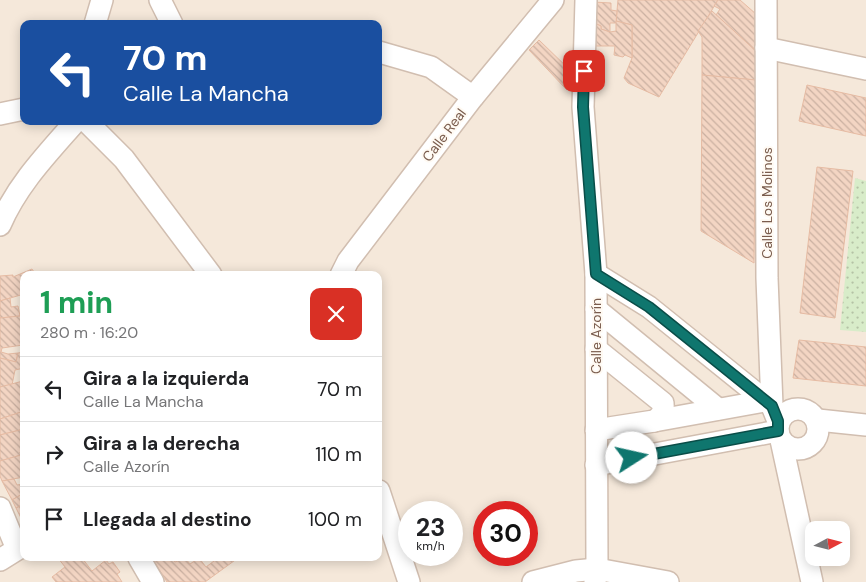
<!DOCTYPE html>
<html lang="es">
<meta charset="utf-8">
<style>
body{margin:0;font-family:"DM Sans",sans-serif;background:#f2f2f2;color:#202124;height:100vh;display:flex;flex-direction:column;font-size:19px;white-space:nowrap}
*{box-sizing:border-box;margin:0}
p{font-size:16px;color:#757577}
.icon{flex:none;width:28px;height:28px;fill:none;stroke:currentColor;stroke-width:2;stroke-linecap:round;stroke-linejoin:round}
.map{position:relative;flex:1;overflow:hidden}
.drawer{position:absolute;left:20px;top:271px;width:362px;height:290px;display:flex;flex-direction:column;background:#fff;border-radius:10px;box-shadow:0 2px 12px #0003}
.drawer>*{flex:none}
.guide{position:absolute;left:20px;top:20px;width:362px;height:105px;border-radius:10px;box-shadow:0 2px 12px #0003;background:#1a4fa0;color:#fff;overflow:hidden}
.needle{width:32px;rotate:83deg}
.controls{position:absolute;left:805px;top:521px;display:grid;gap:10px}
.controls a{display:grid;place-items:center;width:45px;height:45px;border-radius:10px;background:#fff;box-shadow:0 2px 12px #0003;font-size:25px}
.speed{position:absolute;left:398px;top:501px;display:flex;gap:10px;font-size:25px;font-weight:700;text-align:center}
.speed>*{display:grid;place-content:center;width:65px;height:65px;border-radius:50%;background:#fff;box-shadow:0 2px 12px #0003;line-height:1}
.speed small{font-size:12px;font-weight:400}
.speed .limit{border:8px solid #d22;background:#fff;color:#111}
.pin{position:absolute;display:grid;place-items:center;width:42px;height:42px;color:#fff;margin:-21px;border-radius:10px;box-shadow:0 2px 8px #0006}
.me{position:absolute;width:55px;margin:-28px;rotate:80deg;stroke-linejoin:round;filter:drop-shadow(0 0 4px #0008)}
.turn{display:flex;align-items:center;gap:18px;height:105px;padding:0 20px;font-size:22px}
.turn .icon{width:65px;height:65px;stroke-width:2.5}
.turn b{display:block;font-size:35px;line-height:42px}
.round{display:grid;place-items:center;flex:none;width:52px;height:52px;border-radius:10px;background:#f2f2f2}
.head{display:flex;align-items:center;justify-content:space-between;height:85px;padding:0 20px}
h1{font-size:30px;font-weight:700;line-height:38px;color:#1e9e55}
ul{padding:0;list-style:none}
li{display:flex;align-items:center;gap:15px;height:65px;padding:0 20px;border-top:1px solid #e0e0e0}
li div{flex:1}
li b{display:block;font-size:19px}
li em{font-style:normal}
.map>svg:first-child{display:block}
.residential{fill:#f5e8da;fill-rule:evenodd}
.grass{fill:url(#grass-dots)}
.building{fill:url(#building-back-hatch);stroke:#e6bba3}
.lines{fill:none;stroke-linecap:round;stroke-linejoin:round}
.minor-casing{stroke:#d1beb0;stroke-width:24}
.minor{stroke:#fff;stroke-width:21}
.route-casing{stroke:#0a4d48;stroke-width:12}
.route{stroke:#0f766e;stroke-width:9}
.labels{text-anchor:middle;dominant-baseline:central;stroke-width:4;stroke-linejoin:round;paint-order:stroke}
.street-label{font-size:14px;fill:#7a5c4d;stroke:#fffaf3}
</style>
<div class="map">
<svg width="866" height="582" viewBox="0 0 866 582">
<defs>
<pattern id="grass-dots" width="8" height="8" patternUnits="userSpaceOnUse" patternTransform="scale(1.25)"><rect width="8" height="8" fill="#d8ecc9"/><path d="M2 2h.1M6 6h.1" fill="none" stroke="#b4c2a5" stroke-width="1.8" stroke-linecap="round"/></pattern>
<pattern id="building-back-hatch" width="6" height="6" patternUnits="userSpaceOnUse" patternTransform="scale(1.25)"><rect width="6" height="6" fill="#f3d5c3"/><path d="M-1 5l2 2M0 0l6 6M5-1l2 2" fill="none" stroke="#cab0a1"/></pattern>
</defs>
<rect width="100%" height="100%" fill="#fdf6ec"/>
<path class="residential" d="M0,0H866V582H0ZM24,24H379V121H24ZM24,275H379V558H24ZM409,512H451V555H409ZM484,512H526V555H484ZM814,530H841V558H814Z"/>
<polygon class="grass" points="855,178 866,181 866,332 840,330"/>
<g class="building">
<polygon points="618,0 718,0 659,97 628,83 624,78 632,58 632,25 616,21"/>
<polygon points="718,0 740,0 756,14 756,51 716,15 720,9 714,6"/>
<polygon points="593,2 611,3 611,10 617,11 616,23 610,23 610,32 601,29 601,26 592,22"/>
<polygon points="712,11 756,51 756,80 702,75 702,37 698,31"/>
<polygon points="616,21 632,25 632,58 625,55 623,57 614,55 615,46 591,46 592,22 601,26 601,29 610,32 616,31"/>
<polygon points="539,40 574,74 574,83 567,90 529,50"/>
<polygon points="702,75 756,80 754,263 701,231"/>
<polygon points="807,85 866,98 866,136 799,121"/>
<polygon points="817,167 853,171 835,318 800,313"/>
<polygon points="32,269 36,275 24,275 24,294 0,301 0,276 13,275 13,277"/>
<polygon points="10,298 11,307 18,306 20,316 0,318 0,301"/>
<polygon points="23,313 23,345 2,348 1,352 8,354 18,353 16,362 0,358 0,318 20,316"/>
<polygon points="799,340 866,347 866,386 793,378"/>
<polygon points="24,352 24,368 15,370 12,385 0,387 0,358 16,362 18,353"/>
<polygon points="23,381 24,411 0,419 0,387"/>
<polygon points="24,411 24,429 0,435 0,419"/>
<polygon points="24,429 24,451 20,452 21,455 0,461 0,435"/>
<polygon points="24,451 24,477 2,481 0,476 0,461 21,455 20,452"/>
<polygon points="14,479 17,485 24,484 24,493 12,500 2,481"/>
<polygon points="24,493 24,504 16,508 12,500"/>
<polygon points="24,504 24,524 16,508"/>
<polygon points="58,558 82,558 92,571 106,560 109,564 113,562 120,572 117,574 122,582 56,582 52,577 65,567"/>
<polygon points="152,558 172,558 175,562 185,558 190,564 199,558 206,567 218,558 238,558 205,582 167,582"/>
</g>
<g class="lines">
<g class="minor-casing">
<g id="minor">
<polyline points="160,0 172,24"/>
<polyline points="586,0 583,107 596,274 597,569 595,582"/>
<polyline points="766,0 767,278 772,406"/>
<polyline points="95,24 102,0"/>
<polyline points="766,48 866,69"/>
<polyline points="379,52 431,67 473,97"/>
<polyline points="0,114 24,109"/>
<polyline points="86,121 124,159 211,275"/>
<path d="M0,225C17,185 47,154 76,121"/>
<polyline points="596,274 649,307 772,406 778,421"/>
<polyline points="341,275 348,261 473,97 553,0"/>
<polyline points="596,309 718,409"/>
<circle cx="798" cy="429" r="20"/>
<polyline points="818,420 866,425"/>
<polyline points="654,421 765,401"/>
<path d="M596,430L654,421C662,416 664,412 663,403L596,349"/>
<polyline points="781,440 812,582"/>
<polyline points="596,465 778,431"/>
<polyline points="379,491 409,582"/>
<polyline points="0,508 17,549"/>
<polyline points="139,558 153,582"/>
<polyline points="0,560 24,545"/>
<polyline points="533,582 576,571 597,569 668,582"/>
</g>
</g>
<use href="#minor" class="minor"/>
</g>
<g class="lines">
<g class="route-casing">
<polyline id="route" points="584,71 583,107 596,274 649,307 772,406 778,421 778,431 632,458"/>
</g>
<use href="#route" class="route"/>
</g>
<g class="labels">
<g class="street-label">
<text transform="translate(444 135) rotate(-53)">Calle Real</text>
<text transform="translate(767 203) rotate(-90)">Calle Los Molinos</text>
<text transform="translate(596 336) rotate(-90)">Calle Azorín</text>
</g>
</g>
</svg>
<div class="controls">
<a><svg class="needle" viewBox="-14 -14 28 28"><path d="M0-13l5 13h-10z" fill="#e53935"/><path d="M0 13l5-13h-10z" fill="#757577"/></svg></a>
</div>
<div class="speed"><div>23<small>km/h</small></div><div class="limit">30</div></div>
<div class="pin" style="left:584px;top:71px;background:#d93025"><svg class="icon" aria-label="arrive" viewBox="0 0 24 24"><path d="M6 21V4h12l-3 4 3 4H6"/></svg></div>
<svg class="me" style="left:632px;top:458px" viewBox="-20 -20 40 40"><circle r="19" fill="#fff"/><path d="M0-13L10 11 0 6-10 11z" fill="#0f766e"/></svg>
<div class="guide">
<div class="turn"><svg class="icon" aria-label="left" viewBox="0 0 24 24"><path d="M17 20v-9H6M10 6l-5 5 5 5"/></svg><div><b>70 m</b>Calle La Mancha</div></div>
</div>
<section class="drawer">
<div class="head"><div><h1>1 min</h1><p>280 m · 16:20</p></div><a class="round" style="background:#d93025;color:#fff"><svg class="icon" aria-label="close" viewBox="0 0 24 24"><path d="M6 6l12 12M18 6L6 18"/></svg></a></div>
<ul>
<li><svg class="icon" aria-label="left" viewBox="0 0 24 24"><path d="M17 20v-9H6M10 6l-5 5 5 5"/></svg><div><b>Gira a la izquierda</b><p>Calle La Mancha</p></div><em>70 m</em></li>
<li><svg class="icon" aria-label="right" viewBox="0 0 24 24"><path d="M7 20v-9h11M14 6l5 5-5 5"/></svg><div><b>Gira a la derecha</b><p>Calle Azorín</p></div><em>110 m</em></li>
<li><svg class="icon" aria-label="arrive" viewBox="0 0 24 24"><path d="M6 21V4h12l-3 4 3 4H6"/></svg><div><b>Llegada al destino</b></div><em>100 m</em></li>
</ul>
</section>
</div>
